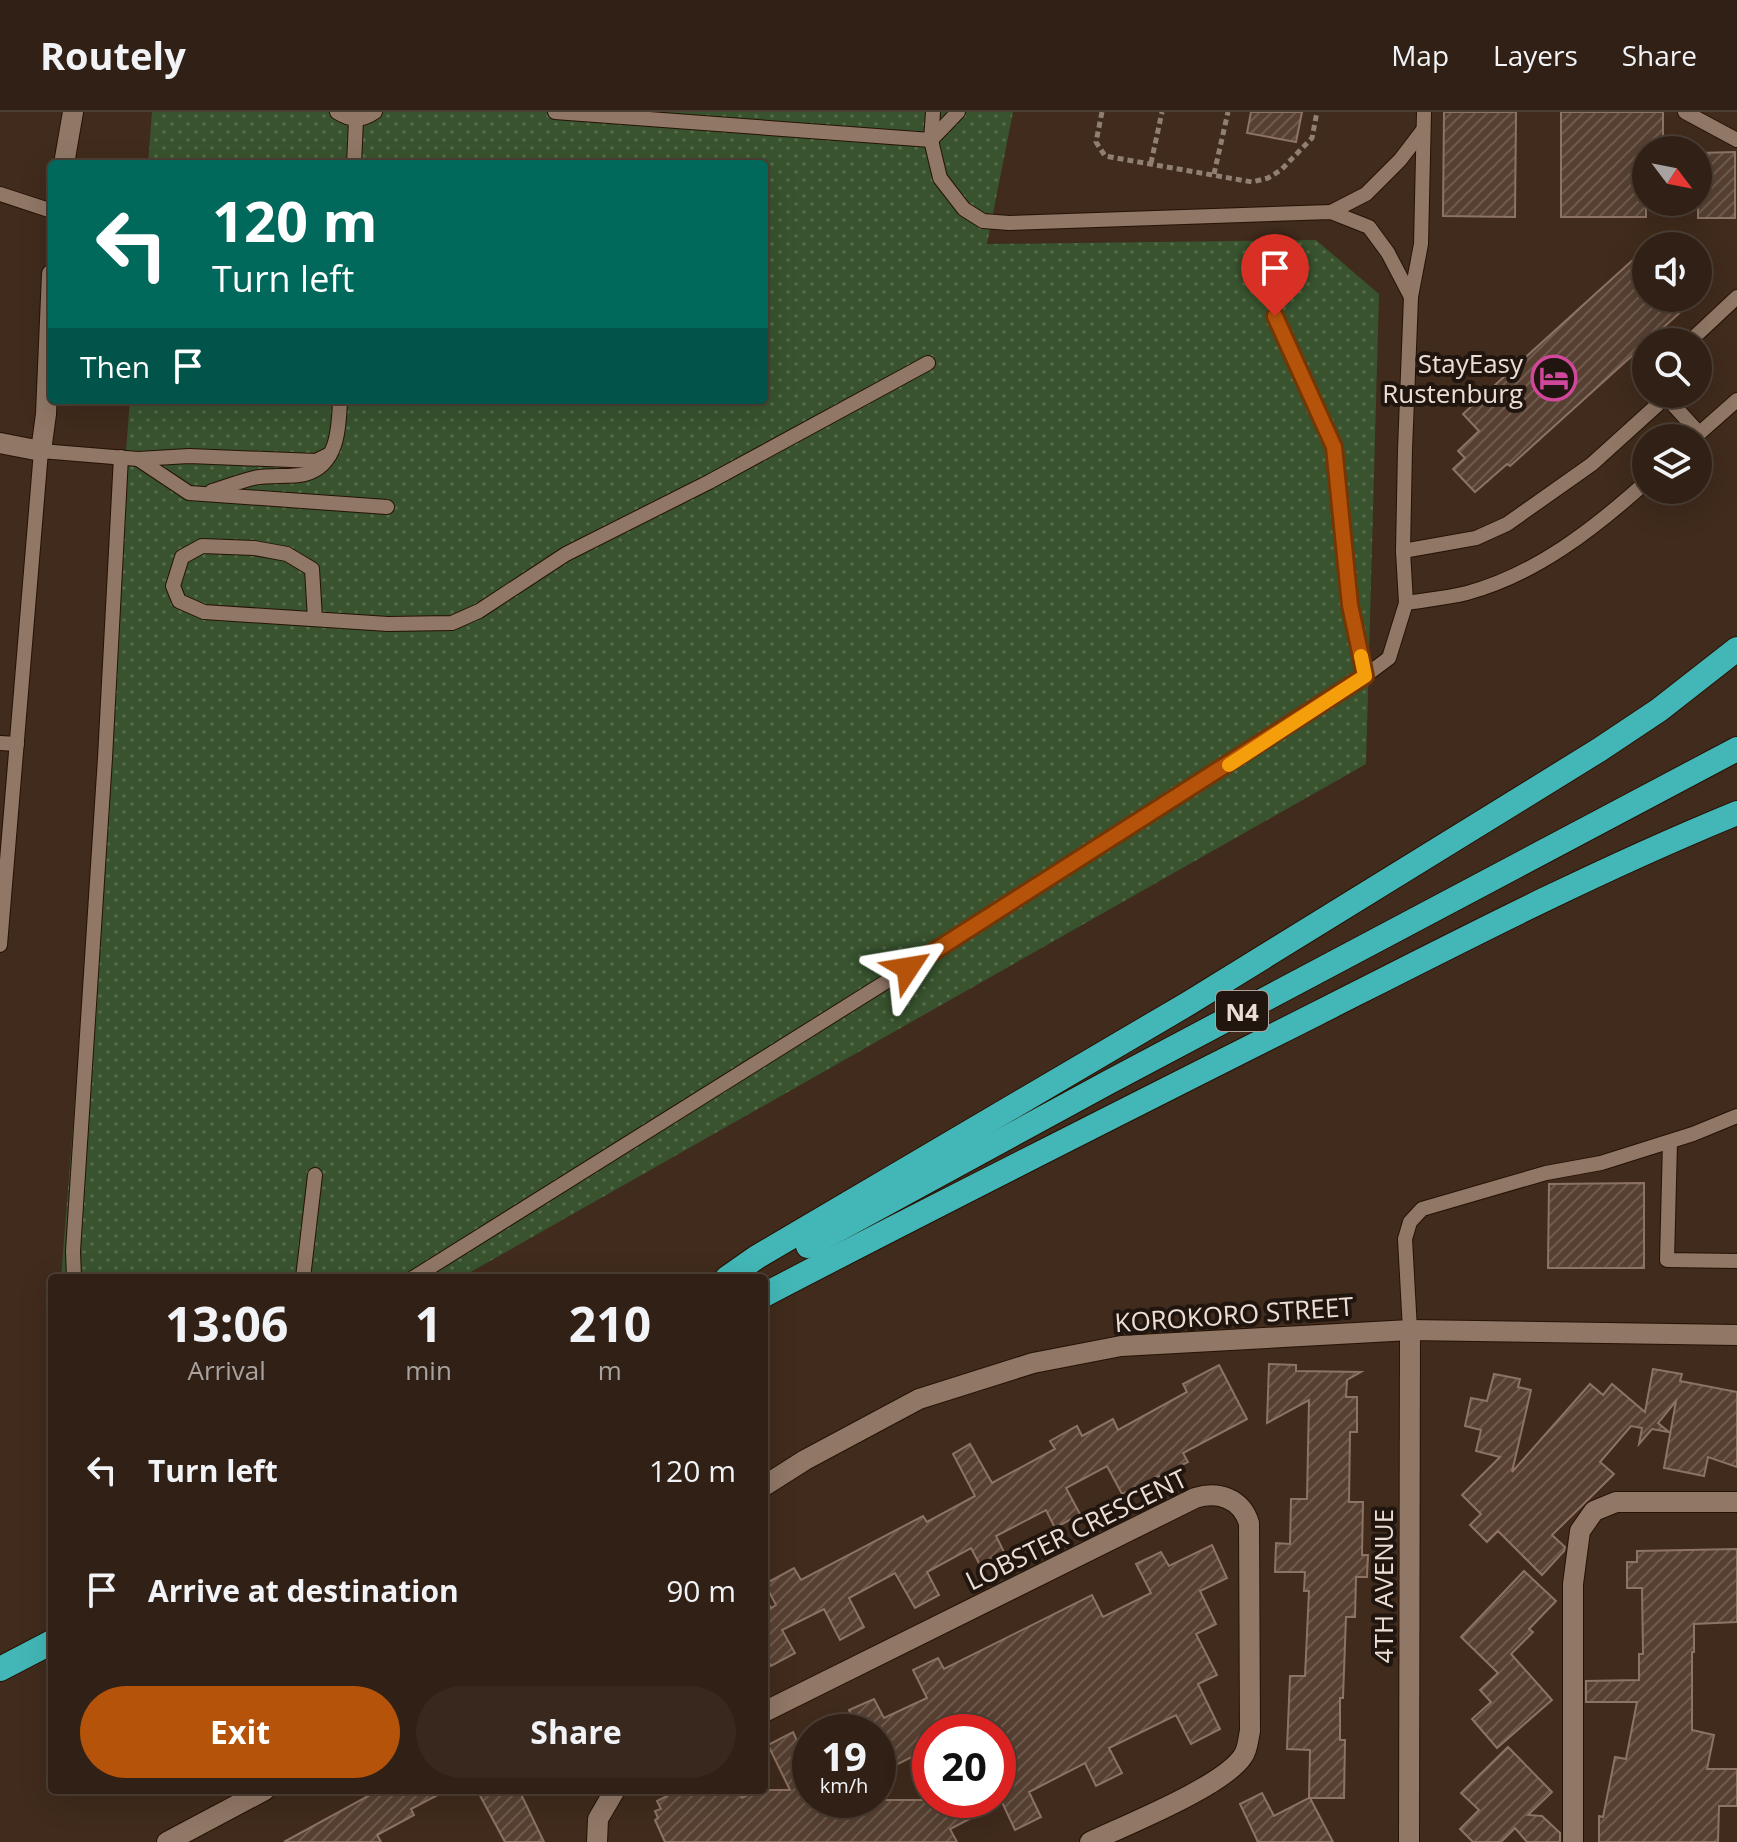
<!DOCTYPE html>
<style>
body{margin:0;font-family:"Open Sans",sans-serif;background:#38281e;color:#f1f3f6;height:100vh;display:flex;flex-direction:column;font-size:30px;white-space:nowrap}
*{box-sizing:border-box;margin:0}
p{font-size:26px;color:#a8a3a0}
.icon{flex:none;width:44px;height:44px;fill:none;stroke:currentColor;stroke-width:2;stroke-linecap:round;stroke-linejoin:round}
.map{position:relative;flex:1;overflow:hidden}
.details{position:absolute;left:48px;top:1162px;width:720px;height:520px;display:flex;flex-direction:column;background:#302015;border-radius:8px;box-shadow:0 8px 32px #0002,0 0 0 2px #4b3e34}
.details>*{flex:none}
.top-card{position:absolute;left:48px;top:48px;width:720px;height:244px;border-radius:8px;box-shadow:0 8px 32px #0002,0 0 0 2px #4b3e34;background:#00695c;color:#fff;overflow:hidden}
.needle{width:52px;rotate:122deg}
.fabs{position:absolute;left:1632px;top:24px;display:grid;gap:16px}
.fabs a{display:grid;place-items:center;width:80px;height:80px;border-radius:50%;background:#302015;box-shadow:0 8px 32px #0002,0 0 0 2px #4b3e34;font-size:40px}
.speed{position:absolute;left:792px;top:1602px;display:flex;gap:16px;font-size:40px;font-weight:700;text-align:center}
.speed>*{display:grid;place-content:center;width:104px;height:104px;border-radius:50%;background:#302015;box-shadow:0 8px 32px #0002,0 0 0 2px #4b3e34;line-height:1}
.speed small{font-size:20px;font-weight:400}
.speed .limit{border:12px solid #d22;background:#fff;color:#111}
.pin{position:absolute;display:grid;place-items:center;width:68px;height:68px;color:#fff;margin:-82px -34px;border-radius:50% 50% 50% 0;rotate:-45deg;box-shadow:0 0 8px #0007}
.pin .icon{rotate:45deg}
.me{position:absolute;width:88px;margin:-44px;rotate:57deg;stroke-linejoin:round;filter:drop-shadow(0 0 6px #0008)}
.turn{display:flex;align-items:center;gap:28px;height:168px;padding:0 32px;font-size:36px}
.turn .icon{width:104px;height:104px;stroke-width:2.5}
.turn b{display:block;font-size:56px;line-height:68px}
.then{display:flex;align-items:center;height:76px;padding:0 32px;background:#0003;gap:16px;font-size:30px}
.eta{display:flex;justify-content:space-evenly;align-items:center;height:136px;text-align:center}
.eta b{font-size:48px;font-weight:700;line-height:56px}
.button{display:flex;gap:16px;margin-top:auto;padding:16px 32px}
.button a{flex:1;height:92px;border-radius:48px;background:#b45309;color:#fff;font-size:32px;font-weight:700;line-height:92px;text-align:center}
.button a+a{background:#38281e;color:#f1f3f6}
ul{padding:0;list-style:none}
li{display:flex;align-items:center;gap:24px;height:120px;padding:0 32px}
li div{flex:1}
li b{display:block;font-size:30px}
li em{font-style:normal}
header{display:flex;align-items:center;gap:48px;box-sizing:border-box;height:112px;padding:0 40px;background:#302015;border-bottom:2px solid #4b3e34}
header strong{font-size:38px}
nav{display:flex;gap:44px;margin-inline-start:auto;font-size:28px}
.map>svg:first-child{display:block}
.grass{fill:url(#grass-dots)}
.building{fill:url(#building-hatch);stroke:#8d7363;stroke-width:2}
.lines{fill:none;stroke-linecap:round;stroke-linejoin:round}
.lane-casing{stroke:#261305;stroke-width:16}
.street-casing{stroke:#261305;stroke-width:22}
.highway-casing{stroke:#261305;stroke-width:26}
.path{stroke:#907f73;stroke-width:5;stroke-dasharray:6 4;stroke-linecap:butt}
.lane{stroke:#907766;stroke-width:14}
.street{stroke:#907766;stroke-width:20}
.highway{stroke:#43b7b7;stroke-width:24}
.route-casing{stroke:#753606;stroke-width:20}
.route{stroke:#b45309;stroke-width:14}
.slow{stroke:#f59e0b;stroke-width:14}
.labels{text-anchor:middle;dominant-baseline:central;stroke-width:8;stroke-linejoin:round;paint-order:stroke}
.shield{fill:#20160f;stroke:#afa29a;stroke-width:2}
.shield-label{font-size:24px;font-weight:bold;fill:#ecded5}
.poi-label{font-size:26px;fill:#ecded5;stroke:#20160f;text-anchor:end}
.street-label{font-size:26px;fill:#ecded5;stroke:#20160f}
</style>
<header>
<strong>Routely</strong>
<nav><a>Map</a><a>Layers</a><a>Share</a></nav>
</header>
<div class="map">
<svg width="1737" height="1730" viewBox="0 0 1737 1730">
<defs>
<pattern id="grass-dots" width="8" height="8" patternUnits="userSpaceOnUse" patternTransform="scale(2)"><rect width="8" height="8" fill="#38532e"/><path d="M2 2h.1M6 6h.1" fill="none" stroke="#556b4b" stroke-width="1.8" stroke-linecap="round"/></pattern>
<pattern id="building-hatch" width="6" height="6" patternUnits="userSpaceOnUse" patternTransform="scale(2)"><rect width="6" height="6" fill="#574031"/><path d="M-1 1l2-2M0 6l6-6M5 7l2-2" fill="none" stroke="#6f5b4e"/></pattern>
</defs>
<rect width="100%" height="100%" fill="#402b1c"/>
<polygon class="grass" points="152,0 1013,0 987,132 1316,128 1379,182 1366,652 460,1166 61,1166 130,288 764,288 764,52 148,52"/>
<g class="building">
<polygon points="1251,0 1302,0 1296,30 1247,21"/>
<polygon points="1444,0 1516,0 1515,105 1443,104"/>
<polygon points="1561,0 1663,0 1663,38 1646,38 1646,105 1561,105"/>
<polygon points="1735,40 1735,106 1698,106 1698,41"/>
<polygon points="1646,136 1646,186 1696,186 1510,354 1507,352 1475,380 1453,357 1465,346 1458,339 1479,319 1463,302"/>
<polygon points="1644,1071 1644,1156 1548,1156 1549,1072"/>
<polygon points="1269,1252 1296,1253 1296,1259 1361,1260 1347,1268 1346,1285 1357,1285 1357,1320 1350,1320 1349,1390 1363,1390 1362,1443 1368,1443 1367,1465 1356,1465 1355,1505 1346,1505 1343,1586 1340,1586 1340,1628 1345,1628 1344,1686 1310,1686 1333,1730 1258,1730 1240,1692 1262,1681 1274,1704 1309,1686 1310,1638 1287,1637 1290,1564 1305,1564 1309,1479 1304,1479 1305,1460 1275,1460 1276,1431 1290,1432 1291,1387 1307,1387 1309,1288 1267,1311"/>
<polygon points="1219,1253 1247,1307 1183,1341 1188,1350 1122,1382 1107,1354 1066,1376 1080,1402 1055,1416 1046,1398 996,1424 1005,1442 981,1455 971,1436 927,1460 939,1483 915,1496 895,1461 849,1486 864,1515 840,1528 824,1497 782,1518 795,1541 771,1554 764,1542 764,1484 771,1496 776,1493 765,1472 794,1456 801,1468 923,1404 927,1410 975,1384 953,1342 970,1332 992,1371 1055,1337 1050,1329 1077,1314 1082,1324 1113,1307 1118,1318 1187,1280 1183,1272"/>
<polygon points="1653,1257 1682,1262 1680,1269 1737,1280 1737,1355 1708,1345 1704,1364 1664,1356 1676,1289 1658,1311 1669,1320 1652,1317 1639,1332 1642,1316 1631,1314 1600,1350 1614,1362 1552,1423 1565,1435 1564,1439 1542,1463 1498,1419 1487,1430 1470,1413 1481,1402 1462,1383 1500,1345 1476,1339 1481,1318 1465,1314 1471,1286 1487,1289 1494,1262 1520,1267 1518,1275 1531,1278 1512,1360 1590,1272 1603,1283 1612,1272 1645,1300"/>
<polygon points="1212,1433 1227,1466 1200,1479 1216,1512 1196,1522 1217,1563 1198,1572 1220,1617 1191,1632 1176,1603 1109,1636 1122,1661 1096,1674 1085,1651 1029,1680 1041,1705 1015,1718 1002,1690 950,1717 957,1730 665,1730 655,1708 658,1706 655,1699 661,1697 657,1689 679,1678 738,1678 742,1686 758,1678 790,1678 768,1633 793,1620 810,1656 810,1688 1001,1688 998,1682 998,1620 930,1620 930,1636 878,1662 878,1620 860,1620 849,1598 874,1587 884,1606 927,1586 913,1558 938,1546 944,1557 1092,1483 1103,1505 1151,1481 1136,1452 1161,1440 1169,1454"/>
<polygon points="1737,1437 1737,1510 1694,1512 1694,1540 1692,1540 1692,1618 1714,1623 1707,1657 1737,1657 1737,1694 1719,1694 1718,1730 1599,1730 1599,1704 1603,1705 1615,1645 1626,1647 1637,1590 1586,1590 1586,1569 1639,1568 1639,1542 1643,1542 1642,1476 1627,1476 1627,1450 1637,1450 1637,1439"/>
<polygon points="1524,1459 1556,1489 1529,1517 1533,1520 1511,1542 1552,1588 1497,1636 1472,1607 1491,1590 1480,1578 1498,1561 1461,1525"/>
<polygon points="1508,1635 1552,1680 1528,1703 1542,1704 1560,1721 1560,1730 1527,1730 1515,1716 1501,1730 1473,1730 1460,1717 1479,1698 1461,1681"/>
<polygon points="379,1678 447,1678 411,1697 414,1703 377,1723 381,1730 284,1730"/>
<polygon points="477,1678 519,1678 544,1730 505,1730"/>
</g>
<g class="lines">
<g class="lane-casing">
<g id="lane">
<path d="M337,0C351,9 362,9 375,0"/>
<polyline points="555,0 931,28 958,0"/>
<polyline points="933,0 931,28 940,66 964,97 983,109 1009,111 1331,100 1369,115 1388,141 1411,185"/>
<polyline points="1685,0 1737,28"/>
<polyline points="354,52 356,8"/>
<polyline points="0,82 52,99"/>
<polyline points="1331,100 1366,82 1400,48 1423,18"/>
<polyline points="1275,204 1334,335 1350,493 1365,564"/>
<polyline points="1689,230 1737,185"/>
<polyline points="1666,285 1699,321"/>
<polyline points="1694,326 1737,288"/>
<polyline points="138,347 189,381 387,395"/>
<path d="M212,379C226,375 240,369 254,366C271,362 289,366 305,362C338,353 339,316 340,288"/>
<polyline points="1403,439 1476,426 1507,412 1592,352 1666,285 1665,282"/>
<path d="M1406,491C1426,488 1447,486 1467,481C1535,463 1595,416 1646,370"/>
<polyline points="315,507 312,457 287,442 254,436 202,434 182,445 173,474 179,489 204,500 388,512 452,511 479,499 566,442 709,370 928,251"/>
<polyline points="0,631 17,632"/>
<polyline points="0,833 41,339 138,347 189,344 316,349 330,342"/>
<polyline points="1670,1030 1667,1148 1737,1149"/>
<polyline points="74,1166 73,1139 105,646 121,345"/>
<polyline points="303,1166 315,1063"/>
<polyline points="413,1166 908,856 1365,564 1389,546 1406,491 1403,439 1405,338 1411,185 1421,132 1424,0"/>
<polyline points="1410,1218 1405,1127 1410,1110 1422,1097 1546,1061 1601,1051 1693,1022 1737,1004"/>
</g>
</g>
<g class="street-casing">
<g id="street">
<polyline points="64,52 73,0"/>
<polyline points="0,331 41,339 46,302 52,162"/>
<polyline points="764,1374 805,1348 919,1287 1033,1251 1121,1234 1410,1218 1737,1223"/>
<path d="M764,1600L1195,1386C1218,1379 1241,1386 1249,1411L1250,1619C1248,1627 1248,1637 1243,1644C1224,1674 1126,1713 1090,1730"/>
<polyline points="167,1730 265,1678"/>
<polyline points="597,1730 598,1707 615,1678"/>
<polyline points="1409,1730 1410,1218"/>
<polyline points="1573,1730 1573,1472 1580,1419 1594,1399 1616,1390 1737,1390"/>
</g>
</g>
<g class="highway-casing">
<g id="highway">
<polyline points="808,1134 1109,970 1737,637"/>
<polyline points="727,1166 757,1145 1189,891 1599,638 1659,598 1737,537"/>
<path d="M764,1183C948,1087 1133,994 1318,901C1456,831 1593,760 1737,701"/>
<polyline points="0,1557 52,1530"/>
</g>
</g>
<g class="path">
<polyline points="1102,0 1096,30 1105,44 1252,70 1268,66 1281,58 1312,26 1317,0"/>
<polyline points="1151,51 1162,0"/>
<polyline points="1214,62 1228,0"/>
</g>
<use href="#lane" class="lane"/>
<use href="#street" class="street"/>
<use href="#highway" class="highway"/>
</g>
<g class="lines">
<g class="route-casing">
<polyline id="route" points="908,856 1365,564 1350,493 1334,335 1275,204"/>
</g>
<use href="#route" class="route"/>
<polyline class="slow" points="1229,653 1365,564 1361,544"/>
</g>
<defs>
<g id="hotel-ring" transform="scale(2.3)"><circle r="9.5" fill="#20160f" stroke="#d1479c" stroke-width="1.5"/><path d="M-6-4.5h1.5V1H6V5H4.5V3h-9V5H-6ZM-4 0a1.8 1.8 0 1 1 3.6 0ZM.5 0V-2.5h3Q6-2.5 6 0Z" fill="#d1479c"/></g>
</defs>
<g fill-rule="evenodd">
<use href="#hotel-ring" x="1554" y="266"/>
</g>
<g class="labels">
<rect class="shield" x="1216" y="879" width="52" height="40" rx="6"/>
<g class="shield-label">
<text x="1242" y="899">N4</text>
</g>
<g class="poi-label">
<text x="1523" y="251">StayEasy<tspan x="1523" dy="30">Rustenburg</tspan></text>
</g>
<g class="street-label">
<text transform="translate(1234 1202) rotate(-4)">KOROKORO STREET</text>
<text transform="translate(1076 1417) rotate(-26)">LOBSTER CRESCENT</text>
<text transform="translate(1383 1474) rotate(-90)">4TH AVENUE</text>
</g>
</g>
</svg>
<div class="fabs">
<a><svg class="needle" viewBox="-14 -14 28 28"><path d="M0-13l5 13h-10z" fill="#e53935"/><path d="M0 13l5-13h-10z" fill="#a8a3a0"/></svg></a>
<a><svg class="icon" aria-label="sound" viewBox="0 0 24 24"><path d="M4 9h4l5-4v14l-5-4H4zM17 9q2 3 0 6"/></svg></a>
<a><svg class="icon" aria-label="search" viewBox="0 0 24 24"><circle cx="10" cy="10" r="6"/><path d="M15 15l6 6"/></svg></a>
<a><svg class="icon" aria-label="layers" viewBox="0 0 24 24"><path d="M12 4l9 5-9 5-9-5zM3 14l9 5 9-5"/></svg></a>
</div>
<div class="speed"><div>19<small>km/h</small></div><div class="limit">20</div></div>
<div class="pin" style="left:1275px;top:204px;background:#d93025"><svg class="icon" aria-label="arrive" viewBox="0 0 24 24"><path d="M6 21V4h12l-3 4 3 4H6"/></svg></div>
<svg class="me" style="left:908px;top:856px" viewBox="-20 -20 40 40"><path d="M0-17L14 15 0 8-14 15z" fill="#b45309" stroke="#fff" stroke-width="4"/></svg>
<div class="top-card">
<div class="turn"><svg class="icon" aria-label="left" viewBox="0 0 24 24"><path d="M17 20v-9H6M10 6l-5 5 5 5"/></svg><div><b>120 m</b>Turn left</div></div>
<div class="then">Then<svg class="icon" aria-label="arrive" viewBox="0 0 24 24"><path d="M6 21V4h12l-3 4 3 4H6"/></svg></div>
</div>
<section class="details">
<div class="eta">
<div><b>13:06</b><p>Arrival</p></div>
<div><b>1</b><p>min</p></div>
<div><b>210</b><p>m</p></div>
</div>
<ul>
<li><svg class="icon" aria-label="left" viewBox="0 0 24 24"><path d="M17 20v-9H6M10 6l-5 5 5 5"/></svg><div><b>Turn left</b></div><em>120 m</em></li>
<li><svg class="icon" aria-label="arrive" viewBox="0 0 24 24"><path d="M6 21V4h12l-3 4 3 4H6"/></svg><div><b>Arrive at destination</b></div><em>90 m</em></li>
</ul>
<div class="button"><a>Exit</a><a>Share</a></div>
</section>
</div>
